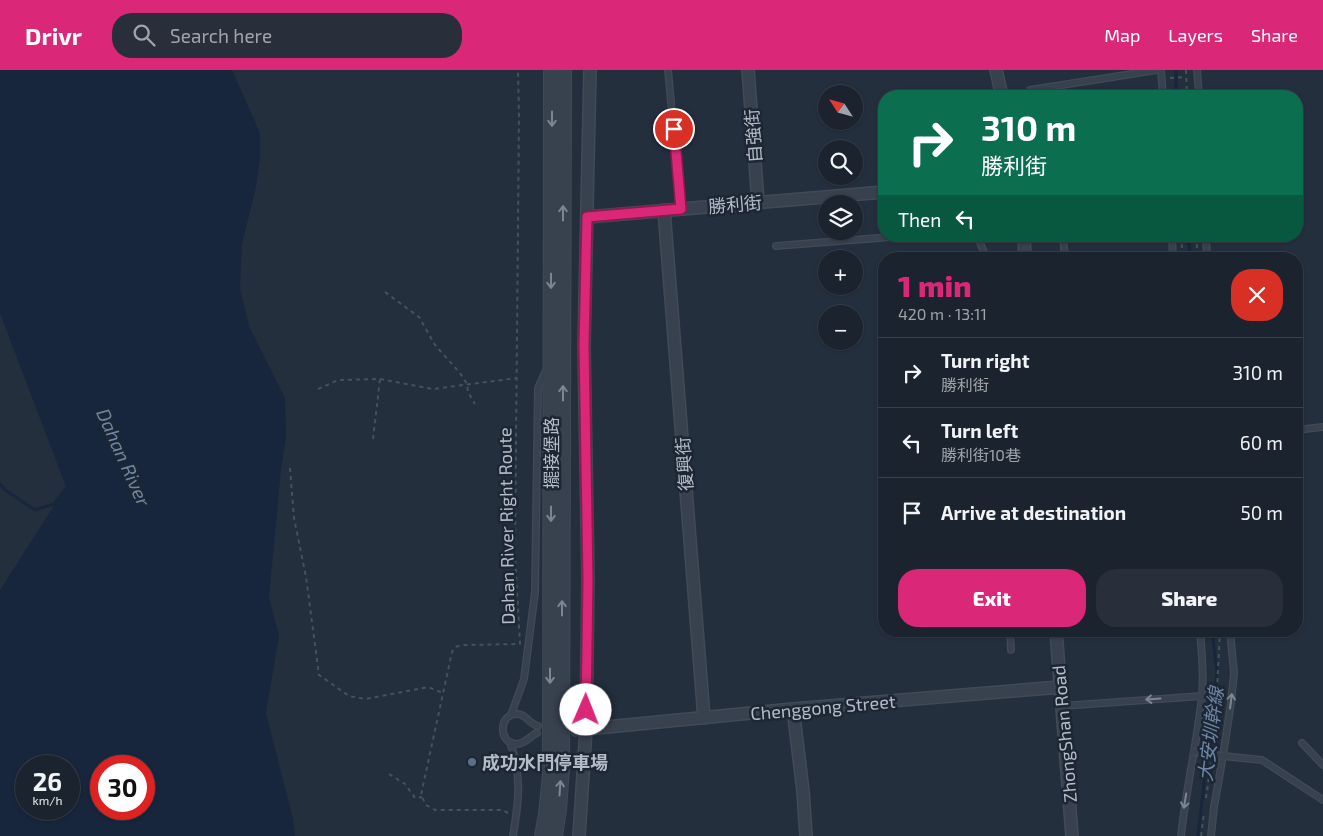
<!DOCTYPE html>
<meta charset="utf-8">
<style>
body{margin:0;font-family:"Exo 2","Noto Sans TC",sans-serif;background:#282f3a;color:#f1f3f6;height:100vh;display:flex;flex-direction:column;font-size:19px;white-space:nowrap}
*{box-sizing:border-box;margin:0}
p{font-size:16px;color:#a0a4aa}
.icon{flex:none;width:28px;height:28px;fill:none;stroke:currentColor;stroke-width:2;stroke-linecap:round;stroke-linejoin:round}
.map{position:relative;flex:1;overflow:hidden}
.side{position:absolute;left:878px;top:182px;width:425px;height:385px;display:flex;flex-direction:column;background:#1b232e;border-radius:20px;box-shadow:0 1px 4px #0004,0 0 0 1px #39404a}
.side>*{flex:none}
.top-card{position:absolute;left:878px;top:20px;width:425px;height:152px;border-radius:20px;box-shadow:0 1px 4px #0004,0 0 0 1px #39404a;background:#0b6e4f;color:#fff;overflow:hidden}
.needle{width:32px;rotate:306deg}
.controls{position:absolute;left:818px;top:15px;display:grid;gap:10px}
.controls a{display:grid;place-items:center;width:45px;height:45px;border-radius:50%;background:#1b232e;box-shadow:0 1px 4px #0004,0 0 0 1px #39404a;font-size:25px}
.speed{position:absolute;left:15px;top:685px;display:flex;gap:10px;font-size:25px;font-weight:700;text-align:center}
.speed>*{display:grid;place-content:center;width:65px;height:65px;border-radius:50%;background:#1b232e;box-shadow:0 1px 4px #0004,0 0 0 1px #39404a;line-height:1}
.speed small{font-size:12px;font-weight:400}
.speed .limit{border:8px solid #d22;background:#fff;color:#111}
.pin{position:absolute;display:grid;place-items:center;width:42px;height:42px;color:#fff;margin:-21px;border:2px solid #fff;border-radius:50%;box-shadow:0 1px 5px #0007}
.me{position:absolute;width:55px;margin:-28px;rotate:1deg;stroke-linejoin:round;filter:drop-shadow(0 0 4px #0008)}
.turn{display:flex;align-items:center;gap:18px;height:105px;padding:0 20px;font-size:22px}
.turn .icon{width:65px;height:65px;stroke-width:2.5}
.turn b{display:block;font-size:35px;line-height:42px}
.then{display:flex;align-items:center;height:48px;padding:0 20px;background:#0003;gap:10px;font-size:19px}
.round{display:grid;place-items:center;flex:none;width:52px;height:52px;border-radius:20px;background:#282f3a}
.head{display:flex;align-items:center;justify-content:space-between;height:85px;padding:0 20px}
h1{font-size:30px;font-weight:800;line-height:38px;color:#db2777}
.button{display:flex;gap:10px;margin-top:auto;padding:10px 20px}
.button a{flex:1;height:58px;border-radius:20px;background:#db2777;color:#fff;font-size:20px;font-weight:800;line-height:58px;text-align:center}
.button a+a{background:#282f3a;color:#f1f3f6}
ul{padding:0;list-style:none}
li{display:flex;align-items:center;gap:15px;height:70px;padding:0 20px;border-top:1px solid #39404a}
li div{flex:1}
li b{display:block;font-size:19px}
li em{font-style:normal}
header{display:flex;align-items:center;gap:30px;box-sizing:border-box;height:70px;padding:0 25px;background:#db2777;color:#fff}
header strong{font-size:24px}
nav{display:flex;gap:28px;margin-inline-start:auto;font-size:18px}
.search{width:350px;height:45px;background:#282f3a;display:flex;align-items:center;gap:12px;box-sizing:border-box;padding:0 18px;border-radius:20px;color:#a0a4aa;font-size:19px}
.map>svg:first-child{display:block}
.water{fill:#17263c;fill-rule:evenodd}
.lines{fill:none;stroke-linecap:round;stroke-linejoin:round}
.stream{stroke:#17263c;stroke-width:3}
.service-casing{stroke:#414a57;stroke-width:8}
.minor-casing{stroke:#414a57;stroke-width:14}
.tertiary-casing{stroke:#414a57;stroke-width:16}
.path{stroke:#3f5557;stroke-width:2;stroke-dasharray:4 4;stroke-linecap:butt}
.service{stroke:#38414e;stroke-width:5.5}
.minor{stroke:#38414e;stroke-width:11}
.tertiary{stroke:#38414e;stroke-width:14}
.service-bridge-casing{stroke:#414a57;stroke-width:8;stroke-linecap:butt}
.service-bridge{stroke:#38414e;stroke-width:5.5}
.oneway{stroke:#7c8592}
.route-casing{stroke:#8e194d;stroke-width:12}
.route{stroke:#db2777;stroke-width:9}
.service-dot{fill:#5c6f8a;stroke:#1d2633;stroke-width:2}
.labels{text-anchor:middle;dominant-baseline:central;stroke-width:5;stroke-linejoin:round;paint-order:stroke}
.street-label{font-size:18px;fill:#b4bcc9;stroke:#1d2633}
.poi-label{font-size:18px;font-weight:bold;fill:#b4bcc9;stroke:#1d2633;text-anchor:start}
.water-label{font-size:19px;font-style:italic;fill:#6d86a8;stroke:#1d2633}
</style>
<header>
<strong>Drivr</strong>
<div class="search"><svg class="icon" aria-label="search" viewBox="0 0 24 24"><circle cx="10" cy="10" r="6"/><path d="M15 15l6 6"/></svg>Search here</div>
<nav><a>Map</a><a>Layers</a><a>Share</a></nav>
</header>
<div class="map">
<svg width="1323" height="766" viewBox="0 0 1323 766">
<rect width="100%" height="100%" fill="#242f3e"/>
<path class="water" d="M0,0H232L260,63V89L256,117L242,174L240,218L249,256L285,328L286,366L281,400L269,527L279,566L266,643L293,749L295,766H0V520L66,417L0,243ZM69,696V739H26V696ZM144,696V739H101V696Z"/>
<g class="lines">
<g class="stream">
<polyline points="1176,0 1176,26"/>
<polyline points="1188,166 1191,189"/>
<polyline points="0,414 5,420 35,440 54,434 68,416"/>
<polyline points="1198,766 1217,602 1212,561"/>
</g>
<g class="service-casing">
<g id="service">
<polyline points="668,0 681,139"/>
<polyline points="1161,0 1163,26"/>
<polyline points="1197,0 1199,26"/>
<polyline points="1029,26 1030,20 1157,0"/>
<polyline points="974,166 978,168 987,189"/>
<polyline points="1063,166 1065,189"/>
<polyline points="1172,166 1173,189"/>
<polyline points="1206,166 1207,189"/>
<polyline points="776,176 904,166"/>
<polyline points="1296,360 1323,357"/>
<polyline points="1010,561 1011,580"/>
<polyline points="1062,636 1202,626"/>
<polyline points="511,645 524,609 535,522 538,318 546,300"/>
<path d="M537,663C530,666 525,674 517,674C497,674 499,642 518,644C527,645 529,654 538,656"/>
<polyline points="575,663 586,659"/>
<path d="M510,672C522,708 519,730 513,766"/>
<polyline points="1302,673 1323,695"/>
<polyline points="1223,686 1262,690 1323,730"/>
<path d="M1181,766C1186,719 1197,673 1202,626C1204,604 1202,583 1200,561"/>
<polyline points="1211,766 1214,737 1223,686 1231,633 1234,603 1230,561"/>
</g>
</g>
<g class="minor-casing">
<g id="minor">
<polyline points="748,0 758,132"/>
<polyline points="996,0 1002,26"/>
<polyline points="664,140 704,648"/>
<polyline points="587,147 884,122"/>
<polyline points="1024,166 1025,189"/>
<polyline points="1056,561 1072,766"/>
<polyline points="793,639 803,721 806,766"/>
<polyline points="586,659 793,639 1060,617"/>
<polyline points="579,766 586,659 588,510 584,275 590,0"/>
</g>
</g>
<g class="tertiary-casing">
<g id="tertiary">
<polyline points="542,766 546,744 550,705 551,0"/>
<polyline points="555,766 559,740 562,698 564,0"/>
</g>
</g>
<g class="path">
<polyline points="1186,0 1187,26"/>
<polyline points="1170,8 1186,7"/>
<polyline points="1181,166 1183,189"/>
<polyline points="1196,166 1198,189"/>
<polyline points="385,222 419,247 435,275 460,303 467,314 468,322 475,334"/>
<polyline points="318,319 338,310 380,309 433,319 517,308"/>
<polyline points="373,369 380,309"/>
<polyline points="290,398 294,448 306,507 319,605 349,626 365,629 428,617 443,623"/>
<polyline points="1214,676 1220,561"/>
<polyline points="389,704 405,714 415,728 422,727"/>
<polyline points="1206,728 1211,693"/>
<polyline points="508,743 502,740 435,740 426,735 421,725 452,582 455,577 463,575 520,574 515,485 519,45 518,0"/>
<polyline points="1201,766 1204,743"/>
</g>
<use href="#service" class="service"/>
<use href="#minor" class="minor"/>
<use href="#tertiary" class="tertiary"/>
<g class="service-bridge-casing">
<polyline id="service-bridge" points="1193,682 1223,686"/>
</g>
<use href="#service-bridge" class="service-bridge"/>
</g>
<defs><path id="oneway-shaft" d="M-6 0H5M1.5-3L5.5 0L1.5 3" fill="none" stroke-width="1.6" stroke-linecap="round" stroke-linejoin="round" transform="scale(1.25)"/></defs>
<g class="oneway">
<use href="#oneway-shaft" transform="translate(552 49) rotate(90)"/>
<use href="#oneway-shaft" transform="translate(563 143) rotate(-90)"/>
<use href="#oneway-shaft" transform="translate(551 211) rotate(90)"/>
<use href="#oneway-shaft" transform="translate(563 323) rotate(-90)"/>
<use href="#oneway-shaft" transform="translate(551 444) rotate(90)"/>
<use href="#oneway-shaft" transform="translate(562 538) rotate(-90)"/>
<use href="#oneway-shaft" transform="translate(550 606) rotate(90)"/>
<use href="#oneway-shaft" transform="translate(1153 629) rotate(176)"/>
<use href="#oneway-shaft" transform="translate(1231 631) rotate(-83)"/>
<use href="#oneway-shaft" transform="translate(560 718) rotate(-86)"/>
<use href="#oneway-shaft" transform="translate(1185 731) rotate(99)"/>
</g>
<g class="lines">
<g class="route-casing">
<polyline id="route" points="586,640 588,510 584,275 587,147 681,139 674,59"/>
</g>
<use href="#route" class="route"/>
</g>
<circle class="service-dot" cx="472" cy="692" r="5"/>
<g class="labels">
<g class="street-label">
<text transform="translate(753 66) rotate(-94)">自強街</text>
<text transform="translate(735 134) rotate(-5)">勝利街</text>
<text transform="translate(551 383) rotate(-90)">擺接堡路</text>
<text transform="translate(684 394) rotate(-94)">復興街</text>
<text transform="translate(506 456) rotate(-91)">Dahan River Right Route</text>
<text transform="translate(823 637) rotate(-5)">Chenggong Street</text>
<text transform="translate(1064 664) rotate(-95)">ZhongShan Road</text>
</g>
<g class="poi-label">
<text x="482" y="692">成功水門停車場</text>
</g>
<g class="water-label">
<text transform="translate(124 387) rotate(66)">Dahan River</text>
<text transform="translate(1210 664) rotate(-83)">大安圳幹線</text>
</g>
</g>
</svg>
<div class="controls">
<a><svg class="needle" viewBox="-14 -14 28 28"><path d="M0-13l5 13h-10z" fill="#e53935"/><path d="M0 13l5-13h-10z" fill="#a0a4aa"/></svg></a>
<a><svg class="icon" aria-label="search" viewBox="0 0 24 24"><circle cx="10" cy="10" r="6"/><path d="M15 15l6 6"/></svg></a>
<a><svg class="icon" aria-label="layers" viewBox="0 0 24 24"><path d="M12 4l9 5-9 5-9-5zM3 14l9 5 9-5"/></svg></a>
<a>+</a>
<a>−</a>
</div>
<div class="speed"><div>26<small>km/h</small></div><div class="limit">30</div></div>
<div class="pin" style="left:674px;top:59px;background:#d93025"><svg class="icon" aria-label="arrive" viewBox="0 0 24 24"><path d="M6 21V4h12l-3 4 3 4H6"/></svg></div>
<svg class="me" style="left:586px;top:640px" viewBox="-20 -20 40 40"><circle r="19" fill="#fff"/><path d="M0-13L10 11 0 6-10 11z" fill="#db2777"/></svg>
<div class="top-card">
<div class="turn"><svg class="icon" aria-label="right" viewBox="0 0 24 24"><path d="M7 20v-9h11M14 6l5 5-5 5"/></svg><div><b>310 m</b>勝利街</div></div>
<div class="then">Then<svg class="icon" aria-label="left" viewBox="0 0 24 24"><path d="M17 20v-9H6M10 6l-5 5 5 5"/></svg></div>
</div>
<section class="side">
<div class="head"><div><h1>1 min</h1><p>420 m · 13:11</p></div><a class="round" style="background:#d93025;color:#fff"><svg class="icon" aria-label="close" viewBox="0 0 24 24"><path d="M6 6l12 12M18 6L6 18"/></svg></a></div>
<ul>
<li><svg class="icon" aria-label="right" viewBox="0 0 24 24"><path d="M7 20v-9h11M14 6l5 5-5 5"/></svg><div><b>Turn right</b><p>勝利街</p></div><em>310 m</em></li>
<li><svg class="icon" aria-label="left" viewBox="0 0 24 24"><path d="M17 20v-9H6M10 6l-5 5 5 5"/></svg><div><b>Turn left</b><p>勝利街10巷</p></div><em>60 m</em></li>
<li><svg class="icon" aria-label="arrive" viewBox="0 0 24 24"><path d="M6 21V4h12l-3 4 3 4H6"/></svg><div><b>Arrive at destination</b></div><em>50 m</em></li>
</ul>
<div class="button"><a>Exit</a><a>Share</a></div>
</section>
</div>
